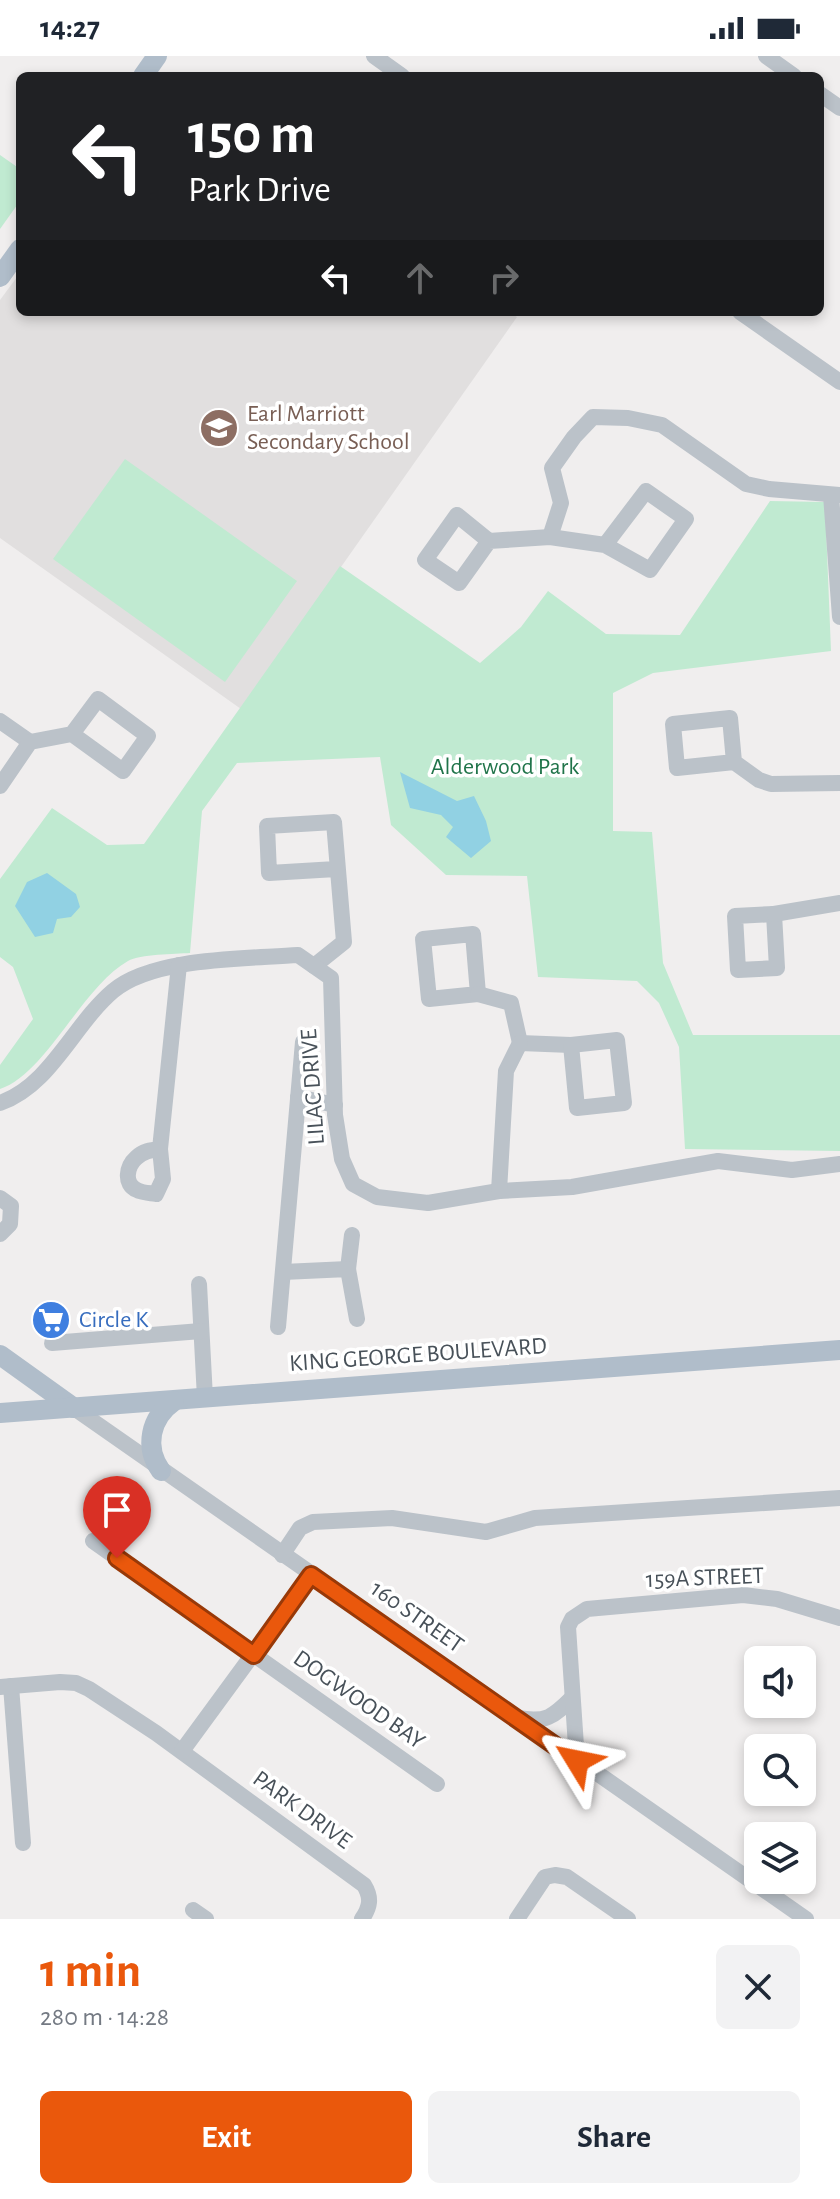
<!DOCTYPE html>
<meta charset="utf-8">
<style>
body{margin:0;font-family:"Alegreya Sans",sans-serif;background:#f2f2f3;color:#1f2937;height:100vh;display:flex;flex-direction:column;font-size:30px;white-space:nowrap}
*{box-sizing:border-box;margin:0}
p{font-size:26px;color:#747a83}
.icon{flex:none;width:44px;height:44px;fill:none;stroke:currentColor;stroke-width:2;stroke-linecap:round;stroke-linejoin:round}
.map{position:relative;height:1863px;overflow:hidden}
.panel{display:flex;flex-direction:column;background:#fff;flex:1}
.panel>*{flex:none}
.hud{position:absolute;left:16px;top:16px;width:808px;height:244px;border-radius:12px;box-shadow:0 4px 12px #0003;background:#202124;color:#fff;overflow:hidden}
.fabs{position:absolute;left:744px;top:1590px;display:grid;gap:16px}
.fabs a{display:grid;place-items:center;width:72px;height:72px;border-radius:12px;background:#fff;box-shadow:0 4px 12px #0003;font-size:40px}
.pin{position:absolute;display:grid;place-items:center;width:68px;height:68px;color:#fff;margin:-82px -34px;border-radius:50% 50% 50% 0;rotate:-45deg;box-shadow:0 0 8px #0007}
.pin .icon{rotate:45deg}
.me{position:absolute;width:88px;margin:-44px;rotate:305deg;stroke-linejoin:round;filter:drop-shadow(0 0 6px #0008)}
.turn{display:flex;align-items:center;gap:28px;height:168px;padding:0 40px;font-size:36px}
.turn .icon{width:104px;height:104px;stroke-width:2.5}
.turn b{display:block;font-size:56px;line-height:68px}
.lanes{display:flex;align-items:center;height:76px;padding:0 40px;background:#0003;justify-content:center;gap:40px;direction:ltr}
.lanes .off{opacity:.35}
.round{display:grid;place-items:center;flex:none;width:84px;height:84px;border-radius:12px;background:#f2f2f3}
.headline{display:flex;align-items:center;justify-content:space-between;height:136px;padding:0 40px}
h1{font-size:48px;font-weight:700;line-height:60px;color:#ea580c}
.action{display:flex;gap:16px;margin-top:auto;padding:16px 40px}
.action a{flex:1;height:92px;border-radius:12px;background:#ea580c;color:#fff;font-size:32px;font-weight:700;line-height:92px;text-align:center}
.action a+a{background:#f2f2f3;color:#1f2937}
.status{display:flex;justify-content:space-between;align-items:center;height:56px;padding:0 40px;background:#fff;direction:ltr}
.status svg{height:22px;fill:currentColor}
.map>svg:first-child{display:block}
.education{fill:#e1dfdf}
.green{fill:#c0ead1}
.water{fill:#91d1e3}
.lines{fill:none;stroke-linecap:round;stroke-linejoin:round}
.minor{stroke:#bbc2c9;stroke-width:16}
.major{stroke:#b0bdca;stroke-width:20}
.route-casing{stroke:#983908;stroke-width:20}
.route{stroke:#ea580c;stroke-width:14}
.labels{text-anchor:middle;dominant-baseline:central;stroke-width:7;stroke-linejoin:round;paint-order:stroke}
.education-label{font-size:24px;fill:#785e54;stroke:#fff;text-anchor:start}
.park-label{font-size:24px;fill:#20744a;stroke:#fff}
.street-label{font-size:24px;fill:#485159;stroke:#fff}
.shop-label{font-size:24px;fill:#366cbe;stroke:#fff;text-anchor:start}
</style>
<div class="status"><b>14:27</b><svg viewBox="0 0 49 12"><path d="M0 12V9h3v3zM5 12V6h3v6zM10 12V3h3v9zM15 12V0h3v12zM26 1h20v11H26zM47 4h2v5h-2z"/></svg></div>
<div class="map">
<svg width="840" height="1863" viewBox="0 0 840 1863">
<rect width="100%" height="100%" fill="#f0eeee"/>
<polygon class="education" points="20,217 20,256 510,256 517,261 241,653 0,482 0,244"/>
<g class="green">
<polygon points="0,99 20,113 20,145 0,173"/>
<polygon points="125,403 297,525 225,626 53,503"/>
<path d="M770,445L825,446L831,595L653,617L613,637V775L652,776L663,907L693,979H840V1095L685,1093L679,991L659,947L637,925L538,921L527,820L446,819L391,769L380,701L237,707L202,755L190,897C175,898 140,898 128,905C82,931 46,1018 0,1033V1009L33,963L13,911L0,901V823L52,752L107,789L144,788L340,510L480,607L521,571L548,535L606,578L680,579Z"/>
</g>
<g class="water">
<polygon points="400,716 457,745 474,740 486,765 491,785 471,802 446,781 453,771 441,759 410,752"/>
<polygon points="47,817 76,838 80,851 71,861 57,863 53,877 35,881 15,850 27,826"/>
</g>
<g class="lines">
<g class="minor">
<polyline points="374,0 402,20"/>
<polyline points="766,0 794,20"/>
<polyline points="820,38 840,52"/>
<polyline points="740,256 840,326"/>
<polyline points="831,439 840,561"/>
<polyline points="550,481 561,447 552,412 574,381 593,361 628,362 662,369 746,428 769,433 840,439"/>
<polyline points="489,485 459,527 425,504 457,459 489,485 550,481 605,489 650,514 686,463 646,435 605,489"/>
<polyline points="0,665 30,686"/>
<polyline points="734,706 730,662 673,668 677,712 734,706 759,724 771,728 840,727"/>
<polyline points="0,730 30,686 72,678 123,715 148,680 98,643 72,678"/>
<polygon points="774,858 777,912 738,914 735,860"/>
<polyline points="774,858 840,847"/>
<polygon points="473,878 478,938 429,943 423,883"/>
<polyline points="314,910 344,886 334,766 267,770 269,817 336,813"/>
<polyline points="478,938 511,947 520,987 571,989"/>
<polygon points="617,984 624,1047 577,1052 571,989"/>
<polyline points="298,1041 335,1049"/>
<path d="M0,1047C51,1029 73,969 113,935C153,901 246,903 298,899L331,922L335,1059L342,1103L353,1128L377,1141L428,1147L499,1135L572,1131L718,1105L792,1114L840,1108"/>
<path d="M160,1093C151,1094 143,1095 136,1102C127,1110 123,1128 137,1134C142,1137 151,1137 156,1138L163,1123L160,1093L179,909"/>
<polyline points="499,1135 506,1015 520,987"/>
<polyline points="0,1142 11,1150 10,1168 0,1178"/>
<polyline points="348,1213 352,1179"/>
<polyline points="283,1216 348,1213 357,1263"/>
<polyline points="199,1228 205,1342"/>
<polyline points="278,1271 303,986"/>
<polyline points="52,1287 201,1275"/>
<polyline points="74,1352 806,1863"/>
<polyline points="93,1485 437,1728"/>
<polyline points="282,1499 300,1472 313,1466 392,1462 486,1476 535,1462 840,1442"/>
<polyline points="11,1630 23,1787"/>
<path d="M0,1631L60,1626L76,1627L89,1633L156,1677L364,1829C372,1842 370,1851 362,1863"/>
<path d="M518,1662C546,1667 553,1661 572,1642"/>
<polyline points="182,1695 311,1519"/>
<polyline points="577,1705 568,1571 572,1563 587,1553 743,1539 777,1543 840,1562"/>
<polyline points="193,1854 206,1863"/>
<polyline points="517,1863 545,1821 555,1819 567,1821 628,1863"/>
</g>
<g class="major">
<polyline points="143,20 157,0"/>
<polyline points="0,221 20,193"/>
<polyline points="0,1299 74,1352"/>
<polyline points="0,1357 840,1294"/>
<path d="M161,1415C144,1391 150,1362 174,1345"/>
</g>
</g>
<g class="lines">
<g class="route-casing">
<polyline id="route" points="117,1502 254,1599 311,1519 577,1705"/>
</g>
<use href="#route" class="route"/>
</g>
<defs>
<g id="school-disc" transform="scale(2)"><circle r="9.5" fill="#8d6e63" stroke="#fff"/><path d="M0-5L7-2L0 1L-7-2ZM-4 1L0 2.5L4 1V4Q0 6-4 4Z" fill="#fff"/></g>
<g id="supermarket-disc" transform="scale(2)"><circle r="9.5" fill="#3f7fe0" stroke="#fff"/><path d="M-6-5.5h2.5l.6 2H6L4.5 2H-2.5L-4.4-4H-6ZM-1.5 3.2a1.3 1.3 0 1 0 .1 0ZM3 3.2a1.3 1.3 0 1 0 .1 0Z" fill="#fff"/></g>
</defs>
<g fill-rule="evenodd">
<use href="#school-disc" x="219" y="372"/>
<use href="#supermarket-disc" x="51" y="1264"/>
</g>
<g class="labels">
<g class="education-label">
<text x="247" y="358">Earl Marriott<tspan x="247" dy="28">Secondary School</tspan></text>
</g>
<g class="park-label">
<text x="505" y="711">Alderwood Park</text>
</g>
<g class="street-label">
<text transform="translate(313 1031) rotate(-94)">LILAC DRIVE</text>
<text transform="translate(418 1299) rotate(-4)">KING GEORGE BOULEVARD</text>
<text transform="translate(705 1522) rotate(-2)">159A STREET</text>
<text transform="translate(417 1561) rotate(35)">160 STREET</text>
<text transform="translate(359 1644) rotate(35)">DOGWOOD BAY</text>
<text transform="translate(302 1754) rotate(36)">PARK DRIVE</text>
</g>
<g class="shop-label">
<text x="79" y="1264">Circle K</text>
</g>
</g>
</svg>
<div class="fabs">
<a><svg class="icon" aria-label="sound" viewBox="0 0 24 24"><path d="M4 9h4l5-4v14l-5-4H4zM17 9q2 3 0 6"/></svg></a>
<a><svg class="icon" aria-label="search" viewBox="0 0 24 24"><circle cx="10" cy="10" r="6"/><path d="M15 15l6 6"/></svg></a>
<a><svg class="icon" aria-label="layers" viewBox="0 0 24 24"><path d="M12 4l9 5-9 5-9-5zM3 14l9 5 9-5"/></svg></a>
</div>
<div class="pin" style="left:117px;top:1502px;background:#d93025"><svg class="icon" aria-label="arrive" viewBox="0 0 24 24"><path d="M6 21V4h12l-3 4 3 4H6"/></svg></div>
<svg class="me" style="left:577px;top:1705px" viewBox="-20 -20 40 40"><path d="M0-17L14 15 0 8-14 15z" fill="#ea580c" stroke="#fff" stroke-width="4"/></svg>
<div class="hud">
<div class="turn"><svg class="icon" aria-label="left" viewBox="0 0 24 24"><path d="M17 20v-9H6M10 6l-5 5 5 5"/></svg><div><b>150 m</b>Park Drive</div></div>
<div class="lanes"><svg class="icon" aria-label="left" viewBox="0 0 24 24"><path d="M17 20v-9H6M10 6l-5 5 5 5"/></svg><svg class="icon off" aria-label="ahead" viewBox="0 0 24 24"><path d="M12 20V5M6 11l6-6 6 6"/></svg><svg class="icon off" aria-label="right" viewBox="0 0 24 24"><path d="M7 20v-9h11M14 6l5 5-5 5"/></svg></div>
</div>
</div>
<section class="panel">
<div class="headline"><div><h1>1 min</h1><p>280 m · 14:28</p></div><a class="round"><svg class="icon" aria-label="close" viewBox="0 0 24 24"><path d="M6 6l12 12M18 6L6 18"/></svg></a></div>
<div class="action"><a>Exit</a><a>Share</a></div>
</section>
